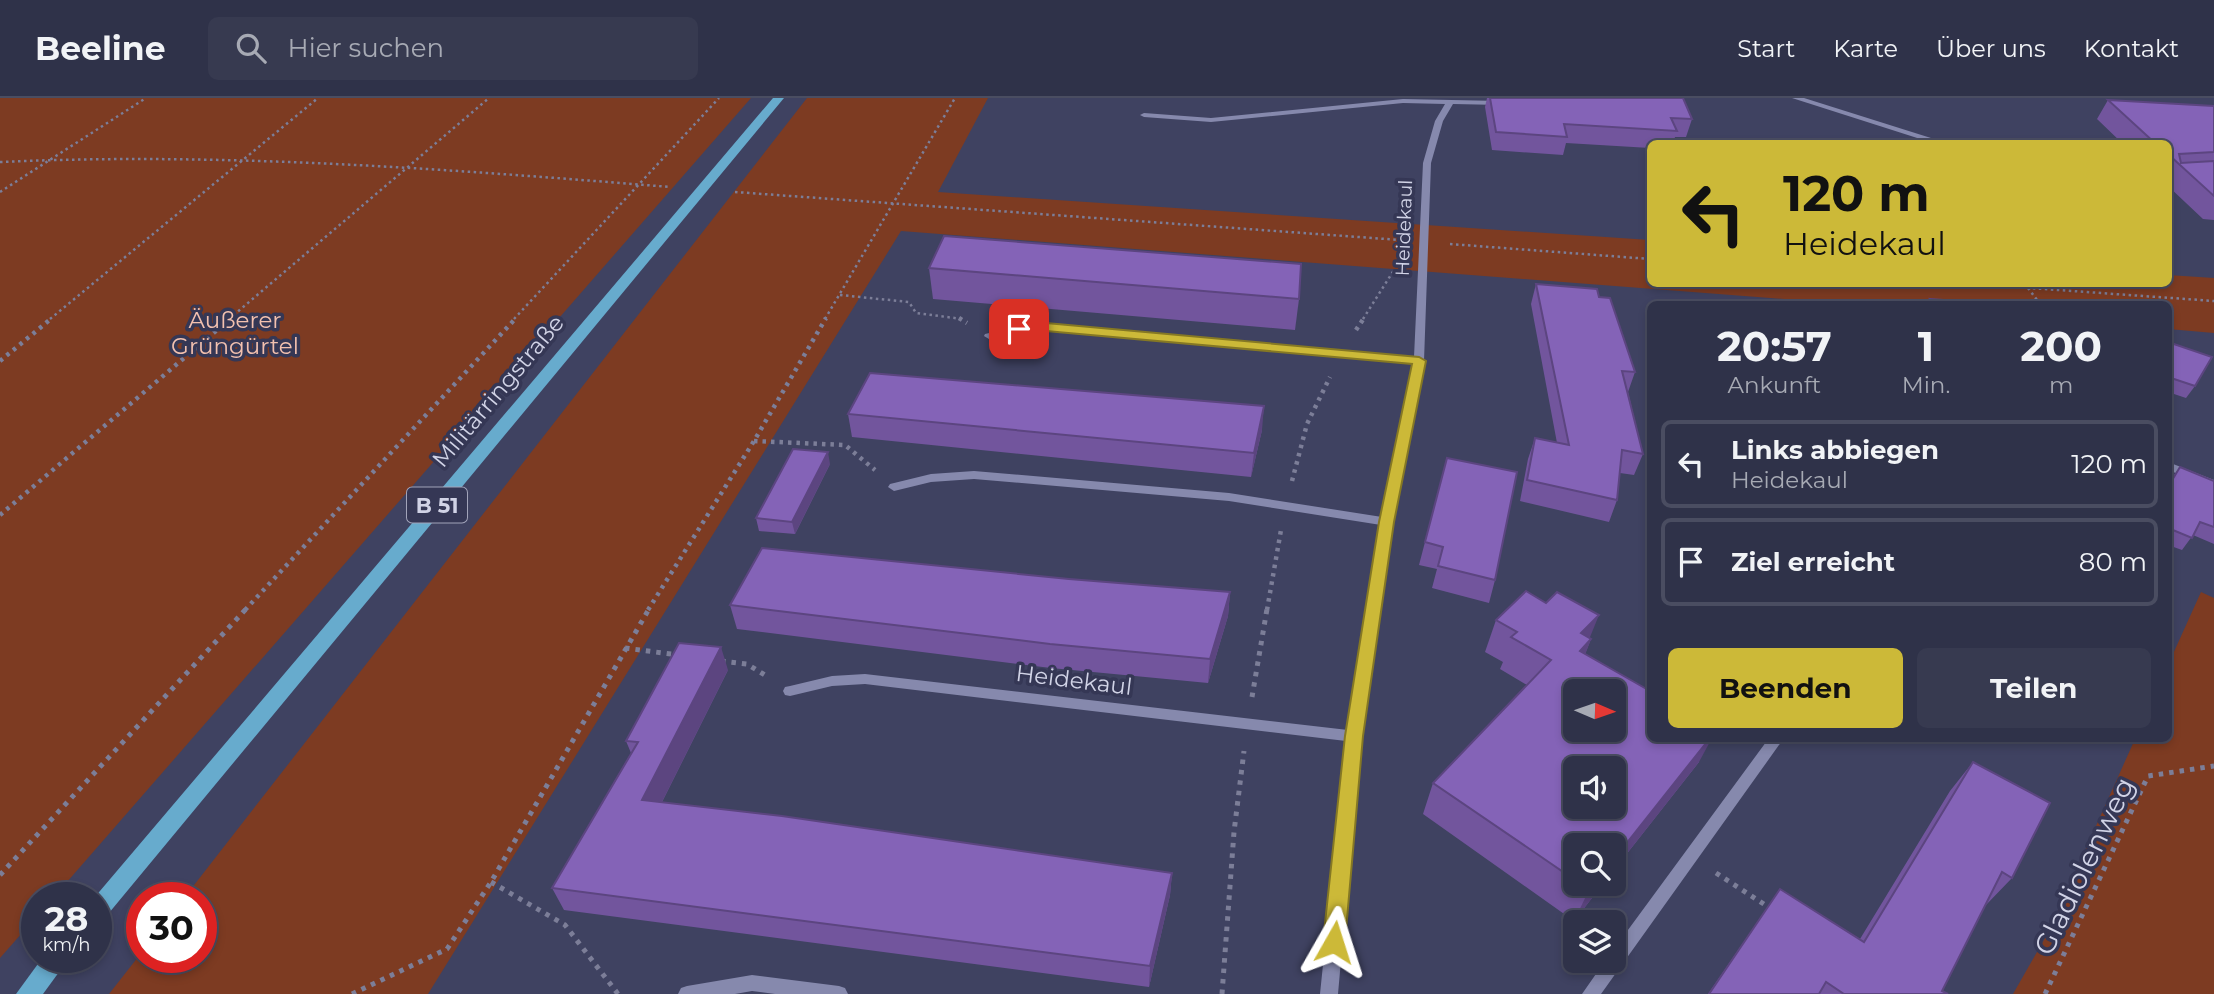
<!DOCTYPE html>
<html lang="de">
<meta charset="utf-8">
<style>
body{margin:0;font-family:Montserrat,sans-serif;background:#373a50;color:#f1f3f6;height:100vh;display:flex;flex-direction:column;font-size:26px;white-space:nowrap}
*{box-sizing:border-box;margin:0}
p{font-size:23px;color:#a7aab4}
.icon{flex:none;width:38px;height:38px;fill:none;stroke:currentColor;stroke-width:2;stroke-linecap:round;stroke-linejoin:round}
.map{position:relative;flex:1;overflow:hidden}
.details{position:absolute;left:1647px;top:203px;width:525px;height:441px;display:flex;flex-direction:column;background:#2f3249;border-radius:10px;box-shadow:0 4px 10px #0003,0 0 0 2px #4a4d61}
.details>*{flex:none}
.hud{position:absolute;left:1647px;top:42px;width:525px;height:147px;border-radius:10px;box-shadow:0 4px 10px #0003,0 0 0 2px #4a4d61;background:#ccb938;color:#111;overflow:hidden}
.needle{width:46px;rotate:92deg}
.tools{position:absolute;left:1563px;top:581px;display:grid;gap:14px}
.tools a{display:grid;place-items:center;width:63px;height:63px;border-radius:10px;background:#2f3249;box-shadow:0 4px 10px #0003,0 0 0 2px #4a4d61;font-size:35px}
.speed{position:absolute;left:21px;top:784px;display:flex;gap:14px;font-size:35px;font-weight:700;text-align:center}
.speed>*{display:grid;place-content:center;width:91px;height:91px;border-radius:50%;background:#2f3249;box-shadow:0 4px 10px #0003,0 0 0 2px #4a4d61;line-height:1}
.speed small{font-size:18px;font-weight:400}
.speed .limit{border:10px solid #d22;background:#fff;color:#111}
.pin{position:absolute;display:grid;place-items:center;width:60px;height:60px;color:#fff;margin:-30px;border-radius:14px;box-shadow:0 4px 10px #0006}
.me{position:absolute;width:77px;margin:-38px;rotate:6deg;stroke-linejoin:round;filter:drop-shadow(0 0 5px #0008)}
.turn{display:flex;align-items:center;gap:24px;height:147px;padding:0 21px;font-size:32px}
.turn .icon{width:91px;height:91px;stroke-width:2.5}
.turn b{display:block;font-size:49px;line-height:60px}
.eta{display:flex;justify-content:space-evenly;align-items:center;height:119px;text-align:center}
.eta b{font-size:42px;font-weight:700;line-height:49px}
.cta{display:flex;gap:14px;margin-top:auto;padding:14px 21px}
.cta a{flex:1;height:80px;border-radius:10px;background:#ccb938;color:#111;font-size:28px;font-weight:700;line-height:80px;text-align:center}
.cta a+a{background:#373a50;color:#f1f3f6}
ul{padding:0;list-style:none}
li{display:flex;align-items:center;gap:21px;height:88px;margin:0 14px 10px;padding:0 7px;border:4px solid #4a4d61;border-radius:10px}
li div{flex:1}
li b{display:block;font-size:26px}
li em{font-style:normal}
header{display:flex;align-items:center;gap:42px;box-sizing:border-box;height:98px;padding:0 35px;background:#2f3249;border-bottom:2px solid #4a4d61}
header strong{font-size:33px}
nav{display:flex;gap:38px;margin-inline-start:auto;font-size:24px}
.search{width:490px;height:63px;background:#373a50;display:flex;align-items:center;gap:18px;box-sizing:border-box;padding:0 24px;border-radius:10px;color:#a7aab4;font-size:26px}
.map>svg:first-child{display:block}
.green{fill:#7d3b22}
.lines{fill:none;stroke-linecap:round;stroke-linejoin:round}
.path-far2{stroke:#7c7e98;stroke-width:2.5;stroke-dasharray:2.5 3.5;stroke-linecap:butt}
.path-far1{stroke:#7c7e98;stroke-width:4.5;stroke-dasharray:3.5 5;stroke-linecap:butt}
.path{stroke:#7c7e98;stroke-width:5;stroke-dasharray:4.5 6;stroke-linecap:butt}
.minor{fill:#8689ad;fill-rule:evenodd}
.major{fill:#67abcd;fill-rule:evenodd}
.wall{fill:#72559d}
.shaded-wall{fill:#5c4580}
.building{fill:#8463b7;stroke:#5c4580;stroke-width:2;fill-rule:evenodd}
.route{fill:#ccb938;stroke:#857824;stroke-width:2}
.labels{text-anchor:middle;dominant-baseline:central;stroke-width:7;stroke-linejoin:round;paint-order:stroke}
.far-street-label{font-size:19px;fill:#d1d3e6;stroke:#353755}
.shield{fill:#353755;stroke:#a2a4ba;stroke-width:2}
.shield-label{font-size:21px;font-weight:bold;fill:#d1d3e6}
.park-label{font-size:23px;fill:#f3c1af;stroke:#353755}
.street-label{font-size:23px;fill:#d1d3e6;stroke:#353755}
.near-street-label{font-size:28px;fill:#d1d3e6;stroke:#353755}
</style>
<header>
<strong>Beeline</strong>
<div class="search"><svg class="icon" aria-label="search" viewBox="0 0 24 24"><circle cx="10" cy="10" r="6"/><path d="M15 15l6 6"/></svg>Hier suchen</div>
<nav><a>Start</a><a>Karte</a><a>Über uns</a><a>Kontakt</a></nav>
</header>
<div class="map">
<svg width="2214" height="896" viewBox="0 0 2214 896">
<rect width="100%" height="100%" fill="#3f4261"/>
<g class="green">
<polygon points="0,0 751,0 53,800 37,800 37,818 0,860"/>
<polygon points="807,0 988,0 938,94 1650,142 1650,186 2168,186 2168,177 2214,180 2214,235 2168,231 2168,206 1848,206 901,133 428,896 109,896 142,854 142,859 201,859 201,800 184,800"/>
<polygon points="2201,494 2214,500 2214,896 2013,896 2049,833 2135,641 2168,640 2168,567"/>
</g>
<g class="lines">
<g class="path-far2">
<path d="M0,64C224,54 447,71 670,89"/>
<polyline points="0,94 146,0"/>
<polyline points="735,94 1400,142"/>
<polyline points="1450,146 1650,161"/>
<polyline points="1973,186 2214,203"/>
<polyline points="2028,190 2040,206"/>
<polyline points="840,197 909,204 916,215 962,221"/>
<polyline points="50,221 318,0"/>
<polyline points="229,221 489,0"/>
<polyline points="514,221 719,0"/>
<polyline points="825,221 955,0"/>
<polyline points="1363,221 1394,172"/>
</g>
<g class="path-far1">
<polyline points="959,220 967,225"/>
<polyline points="1356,232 1364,220"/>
<polyline points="0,263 52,220"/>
<polyline points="754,343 845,347 875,372"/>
<polyline points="1292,383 1307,326 1330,279"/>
<polyline points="0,417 231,220"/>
<polyline points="245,512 516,220"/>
<polyline points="648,512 754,343 826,220"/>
<polyline points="1267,512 1281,432"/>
</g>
<g class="path">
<polyline points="625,550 678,557"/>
<polyline points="721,563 747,566 768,579"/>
<polyline points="1252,599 1267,511"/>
<polyline points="1716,775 1770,810"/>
<polyline points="0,777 246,511"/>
<polyline points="491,784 565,827 618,896"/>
<polyline points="352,896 447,851 491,784 649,511"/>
<polyline points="1222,896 1234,734 1244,653"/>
<polyline points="2045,896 2148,678 2214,668"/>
</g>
<g class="minor">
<polygon points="1792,0 1804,0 1950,46 1936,46"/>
<polygon points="1403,1 1501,3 1505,5 1501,7 1453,6 1443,23 1431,65 1424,263 1393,424 1361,638 1338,896 1320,896 1346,643 865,586 832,588 790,598 785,597 783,593 785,589 790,588 832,578 865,576 1348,632 1381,427 1229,403 974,381 931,384 894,393 888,389 890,386 931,376 974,373 1229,395 1382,419 1413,266 1046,232 1019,234 989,241 984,238 985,236 1019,228 1046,226 1414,259 1423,65 1435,23 1445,6 1403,5 1211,24 1144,19 1140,17 1144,15 1211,20"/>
<polygon points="2168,364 2214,382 2214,390 2168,372"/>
<polygon points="1769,640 1784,640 1601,896 1582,896 1605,863 1614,863 1614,851"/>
<polygon points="752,877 839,888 845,890 848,896 775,896 752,893 735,896 678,896 681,890 687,888"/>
</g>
<g class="major">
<polygon points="773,0 784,0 104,821 96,824 96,800 94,800"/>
<polygon points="43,859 70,859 43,896 16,896"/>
</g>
</g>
<g class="wall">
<polygon points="1487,0 1683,0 1692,21 1686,39 1675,39 1673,46 1650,46 1650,50 1566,45 1563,57 1492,52 1485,9"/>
<polygon points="2108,2 2214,8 2214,122 2203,121 2168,88 2168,46 2123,46 2097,21"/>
<polygon points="929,170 1299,201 1295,232 933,201"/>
<polygon points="1536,186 1599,199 1635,274 1628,294 1643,356 1634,377 1620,375 1617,402 1609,424 1520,403 1528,361 1535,340 1557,345 1531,206"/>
<polygon points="1930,201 1985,206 1927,206"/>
<polygon points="2168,244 2195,288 2186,300 2168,294"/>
<polygon points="848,316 1262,332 1251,379 852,339"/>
<polygon points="1447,360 1495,482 1489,505 1432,490 1437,471 1419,467"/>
<polygon points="830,366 795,436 759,433 756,420"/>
<polygon points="2180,369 2214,383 2214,446 2193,437 2182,452 2168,447 2168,385"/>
<polygon points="1069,481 1230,494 1228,518 1208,585 1051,570 737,531 730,507"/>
<polygon points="1496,522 1591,541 1585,556 1699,664 1614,772 1614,747 1575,747 1575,786 1603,786 1574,823 1423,716 1433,685 1527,587 1500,571 1503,564 1485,554"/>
<polygon points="728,572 662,704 1172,775 1170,797 1149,889 564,812 552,790 631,655 626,643"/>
<polygon points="1973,664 2012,780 1985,808 1942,893 1948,896 1708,896 1780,791 1860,841 1950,693"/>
</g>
<g class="shaded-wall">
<polygon points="1264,308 1262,332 1251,379 1254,355"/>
<polygon points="828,354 830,366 795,436 792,424"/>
<polygon points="1230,494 1228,518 1208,585 1210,561"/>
<polygon points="1599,517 1588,544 1591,541 1579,573 1581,535"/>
<polygon points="721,549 728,572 652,724 642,702"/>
<polygon points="1710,640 1712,640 1699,664 1614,772 1614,761"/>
<polygon points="1172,775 1170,797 1149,889 1150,868"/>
<polygon points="1594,786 1603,786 1574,823 1589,792"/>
</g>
<g class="building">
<polygon points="1490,0 1683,0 1692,21 1671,20 1677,33 1564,26 1567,39 1496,34"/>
<polygon points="2108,2 2214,8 2214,54 2179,56 2181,65 2214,63 2214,98 2168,56 2168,46 2156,46"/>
<polygon points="944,138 1301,166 1299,201 929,170"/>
<polygon points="1536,186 1597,191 1599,199 1610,200 1635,274 1622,273 1643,356 1622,352 1617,402 1527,382 1535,340 1569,347"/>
<polygon points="1930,201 1984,205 1985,206 1933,206"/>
<polygon points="2168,244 2212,259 2195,288 2168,279"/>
<polygon points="870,275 1264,308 1254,355 848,316"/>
<polygon points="793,351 828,354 792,424 756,420"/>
<polygon points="1447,360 1517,374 1495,482 1438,468 1443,449 1425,444"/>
<polygon points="2180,369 2214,383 2214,429 2200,424 2192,440 2168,430 2168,389"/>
<polygon points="762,450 1069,481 1230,494 1210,561 1050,546 730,507"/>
<path d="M1526,493L1546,505L1557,494L1599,517L1581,535L1591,541L1580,553L1650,593V640H1710L1614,761V747H1575V782L1433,685L1551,562L1511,539L1517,534L1496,522ZM1575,593H1614V632H1575ZM1575,670H1614V709H1575Z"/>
<polygon points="679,545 721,549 642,702 782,718 1172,775 1150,868 552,790 638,644 626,643"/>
<polygon points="1973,664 2050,705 2012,780 2002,774 1942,893 1948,896 1844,896 1826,884 1819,896 1709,896 1780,791 1864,844"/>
<polygon points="1580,786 1594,786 1589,792"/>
</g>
<polygon class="route" points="1046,225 1419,259 1426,263 1394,424 1363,638 1345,844 1341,851 1334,854 1326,851 1323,844 1345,638 1379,424 1412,266 1046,233 1019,235 1012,231 1019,227"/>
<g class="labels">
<g class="far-street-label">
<text transform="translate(1404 130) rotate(-88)">Heidekaul</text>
</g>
<rect class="shield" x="407" y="389.5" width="60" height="35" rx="5"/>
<g class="shield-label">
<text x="437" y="407">B 51</text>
</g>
<g class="park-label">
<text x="235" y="222">Äußerer<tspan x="235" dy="26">Grüngürtel</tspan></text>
</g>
<g class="street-label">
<text transform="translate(498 293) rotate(-50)">Militärringstraße</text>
<text transform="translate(1074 582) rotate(7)">Heidekaul</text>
</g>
<g class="near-street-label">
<text transform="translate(2084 768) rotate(-64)">Gladiolenweg</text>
</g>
</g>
</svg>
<div class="tools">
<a><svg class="needle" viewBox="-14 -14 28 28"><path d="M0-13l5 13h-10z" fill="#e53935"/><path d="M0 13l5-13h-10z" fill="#a7aab4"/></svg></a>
<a><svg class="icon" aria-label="sound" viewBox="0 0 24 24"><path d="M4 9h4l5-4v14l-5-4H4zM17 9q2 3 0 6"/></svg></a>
<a><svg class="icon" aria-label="search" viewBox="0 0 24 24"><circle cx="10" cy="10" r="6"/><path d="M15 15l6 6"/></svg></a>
<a><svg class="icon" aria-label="layers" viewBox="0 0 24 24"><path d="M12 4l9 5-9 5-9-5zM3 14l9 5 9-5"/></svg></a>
</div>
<div class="speed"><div>28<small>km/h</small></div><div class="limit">30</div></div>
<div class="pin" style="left:1019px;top:231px;background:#d93025"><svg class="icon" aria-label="arrive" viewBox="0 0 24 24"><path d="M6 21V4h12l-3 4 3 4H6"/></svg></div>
<svg class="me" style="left:1334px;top:844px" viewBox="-20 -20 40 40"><path d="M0-17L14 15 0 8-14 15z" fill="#ccb938" stroke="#fff" stroke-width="4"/></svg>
<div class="hud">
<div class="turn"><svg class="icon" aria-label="left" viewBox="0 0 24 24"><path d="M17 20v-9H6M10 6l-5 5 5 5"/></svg><div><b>120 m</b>Heidekaul</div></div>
</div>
<section class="details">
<div class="eta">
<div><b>20:57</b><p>Ankunft</p></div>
<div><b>1</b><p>Min.</p></div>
<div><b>200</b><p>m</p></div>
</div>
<ul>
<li><svg class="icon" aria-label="left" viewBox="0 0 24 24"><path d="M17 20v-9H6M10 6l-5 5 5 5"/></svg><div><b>Links abbiegen</b><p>Heidekaul</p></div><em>120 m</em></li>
<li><svg class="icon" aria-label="arrive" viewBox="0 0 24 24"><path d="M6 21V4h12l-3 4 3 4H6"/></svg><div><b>Ziel erreicht</b></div><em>80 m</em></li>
</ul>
<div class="cta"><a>Beenden</a><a>Teilen</a></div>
</section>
</div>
